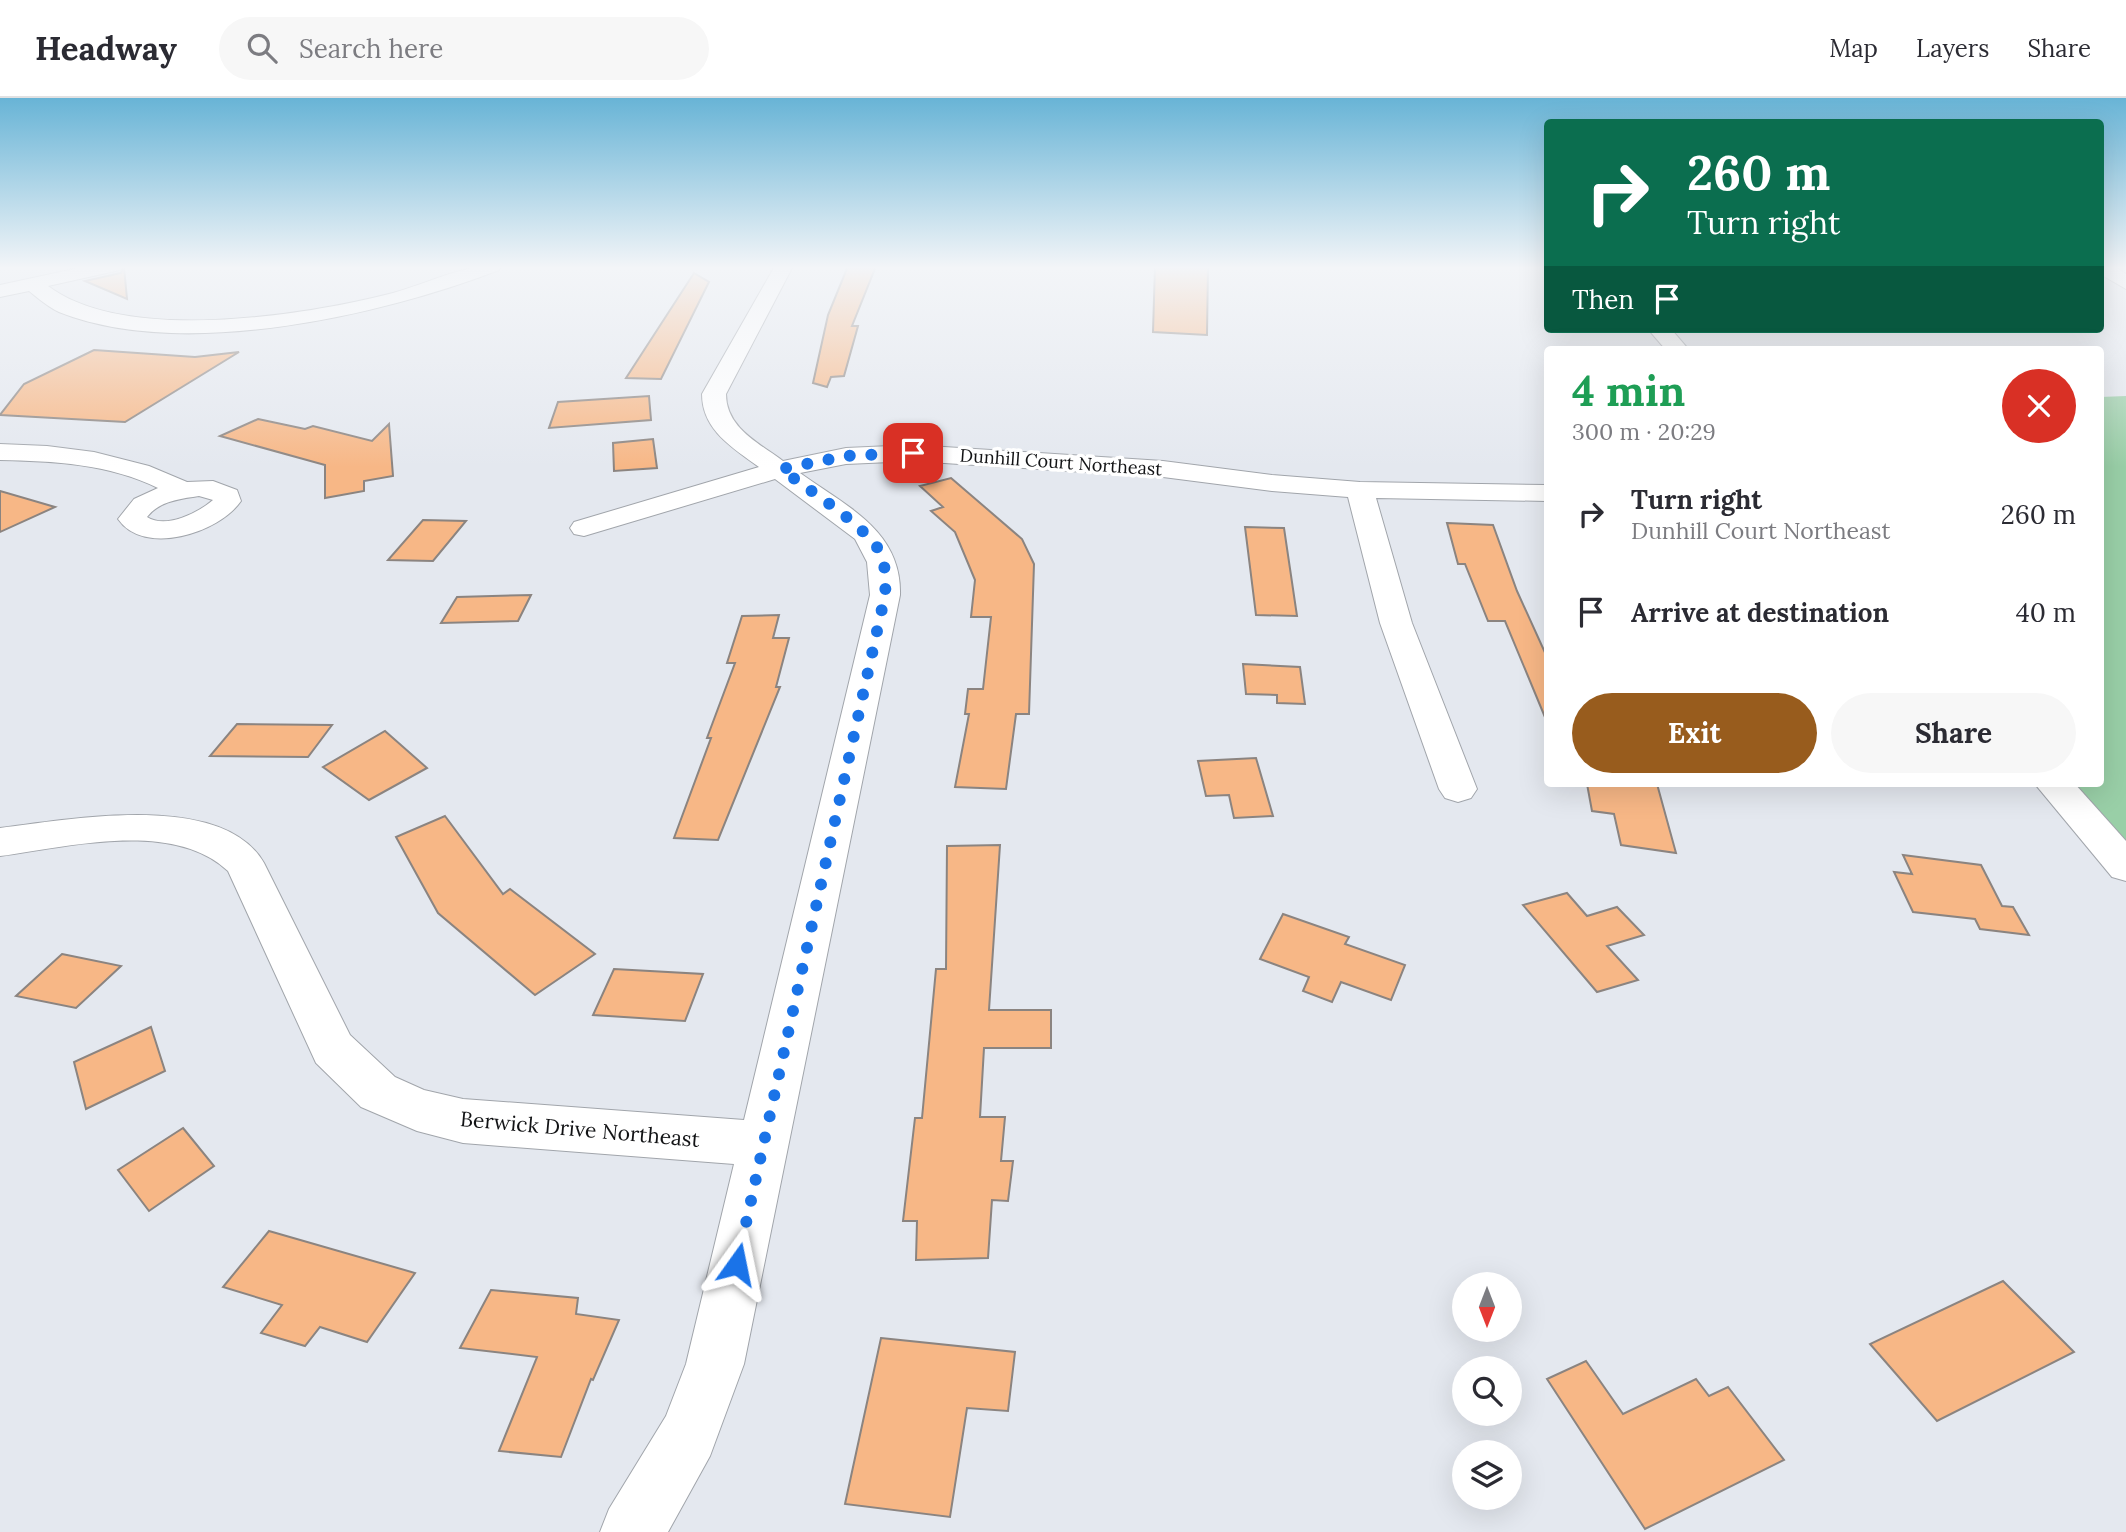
<!DOCTYPE html>
<meta charset="utf-8">
<style>
body{margin:0;font-family:Lora,serif;background:#f7f7f7;color:#2b2b33;height:100vh;display:flex;flex-direction:column;font-size:26px;white-space:nowrap}
*{box-sizing:border-box;margin:0}
p{font-size:23px;color:#7c7c81}
.icon{flex:none;width:38px;height:38px;fill:none;stroke:currentColor;stroke-width:2;stroke-linecap:round;stroke-linejoin:round}
.map{position:relative;flex:1;overflow:hidden}
.side{position:absolute;left:1544px;top:248px;width:560px;height:441px;display:flex;flex-direction:column;background:#fff;border-radius:7px;box-shadow:0 7px 28px #0002}
.side>*{flex:none}
.hud{position:absolute;left:1544px;top:21px;width:560px;height:214px;border-radius:7px;box-shadow:0 7px 28px #0002;background:#0b6e4f;color:#fff;overflow:hidden}
.needle{width:46px;rotate:180deg}
.tools{position:absolute;left:1452px;top:1174px;display:grid;gap:14px}
.tools a{display:grid;place-items:center;width:70px;height:70px;border-radius:50%;background:#fff;box-shadow:0 7px 28px #0002;font-size:35px}
.pin{position:absolute;display:grid;place-items:center;width:60px;height:60px;color:#fff;margin:-30px;border-radius:14px;box-shadow:0 4px 10px #0006}
.me{position:absolute;width:77px;margin:-38px;rotate:12deg;stroke-linejoin:round;filter:drop-shadow(0 0 5px #0008)}
.turn{display:flex;align-items:center;gap:24px;height:147px;padding:0 28px;font-size:32px}
.turn .icon{width:91px;height:91px;stroke-width:2.5}
.turn b{display:block;font-size:49px;line-height:60px}
.then{display:flex;align-items:center;height:66px;padding:0 28px;background:#0003;gap:14px;font-size:26px}
.round{display:grid;place-items:center;flex:none;width:74px;height:74px;border-radius:37px;background:#f7f7f7}
.overview{display:flex;align-items:center;justify-content:space-between;height:119px;padding:0 28px}
h1{font-size:42px;font-weight:800;line-height:52px;color:#1e9e55}
.button{display:flex;gap:14px;margin-top:auto;padding:14px 28px}
.button a{flex:1;height:80px;border-radius:42px;background:#985c1d;color:#fff;font-size:28px;font-weight:800;line-height:80px;text-align:center}
.button a+a{background:#f7f7f7;color:#2b2b33}
ul{padding:0;list-style:none}
li{display:flex;align-items:center;gap:21px;height:98px;padding:0 28px}
li div{flex:1}
li b{display:block;font-size:26px}
li em{font-style:normal}
header{display:flex;align-items:center;gap:42px;box-sizing:border-box;height:98px;padding:0 35px;background:#fff;border-bottom:2px solid #e1e1e2}
header strong{font-size:33px}
nav{display:flex;gap:38px;margin-inline-start:auto;font-size:24px}
.search{width:490px;height:63px;background:#f7f7f7;display:flex;align-items:center;gap:18px;box-sizing:border-box;padding:0 24px;border-radius:38px;color:#7c7c81;font-size:26px}
.map>svg:first-child{display:block}
.green{fill:#99cfa7}
.building{fill:#f7b786;stroke:#8b8480;stroke-width:2}
.lines{fill:none;stroke-linecap:round;stroke-linejoin:round}
.minor-casing{stroke:#a1a5ab;stroke-width:2}
.minor{fill:#fff;fill-rule:evenodd}
.route{stroke:#1a73e8;stroke-width:12;stroke-dasharray:0 21.6}
.labels{text-anchor:middle;dominant-baseline:central;stroke-width:7;stroke-linejoin:round;paint-order:stroke}
.far-street-label{font-size:18px;fill:#121315;stroke:#fff}
.street-label{font-size:21px;fill:#121315;stroke:#fff}
</style>
<header>
<strong>Headway</strong>
<div class="search"><svg class="icon" aria-label="search" viewBox="0 0 24 24"><circle cx="10" cy="10" r="6"/><path d="M15 15l6 6"/></svg>Search here</div>
<nav><a>Map</a><a>Layers</a><a>Share</a></nav>
</header>
<div class="map">
<svg width="2126" height="1434" viewBox="0 0 2126 1434">
<rect width="100%" height="100%" fill="#e4e8ef"/>
<polygon class="green" points="2126,298 2126,765 2058,686 2100,686 2100,299"/>
<g class="building">
<polygon points="848,168 876,168 852,228 858,228 844,278 831,279 827,289 813,285 828,217"/>
<polygon points="1155,168 1208,168 1207,237 1153,234"/>
<polygon points="124,169 127,201 85,183 121,175"/>
<polygon points="694,175 709,184 661,281 626,280"/>
<polygon points="94,252 195,259 239,254 125,324 0,317 24,286"/>
<polygon points="649,298 651,322 549,330 558,304"/>
<polygon points="258,321 305,331 313,328 372,343 389,326 393,378 364,383 364,393 325,400 325,367 220,338"/>
<polygon points="653,341 657,370 614,373 613,345"/>
<polygon points="951,380 1022,441 1034,466 1029,616 1016,616 1006,691 955,689 969,616 965,616 968,591 983,591 991,519 971,519 975,482 955,434 931,413 943,409 920,388"/>
<polygon points="0,393 55,409 0,434"/>
<polygon points="423,422 466,423 433,463 388,462"/>
<polygon points="1447,425 1493,427 1517,493 1547,559 1547,624 1505,523 1488,523 1465,466 1458,466"/>
<polygon points="1245,429 1284,430 1297,518 1256,517"/>
<polygon points="531,497 518,523 441,525 457,499"/>
<polygon points="779,517 773,540 789,540 776,589 780,589 718,742 674,740 711,640 707,640 735,565 727,565 742,518"/>
<polygon points="1243,566 1300,569 1305,606 1277,605 1277,597 1246,596"/>
<polygon points="237,626 332,627 308,659 210,658"/>
<polygon points="385,633 427,670 369,702 323,669"/>
<polygon points="1256,660 1273,718 1234,720 1229,697 1206,698 1198,663"/>
<polygon points="1587,686 1657,686 1676,755 1621,747 1614,716 1592,713"/>
<polygon points="445,718 503,796 510,791 595,856 535,897 438,815 396,739"/>
<polygon points="1000,747 989,912 1051,912 1051,950 984,950 980,1019 1005,1019 1001,1063 1013,1063 1008,1103 992,1102 988,1160 916,1162 917,1123 903,1123 915,1020 922,1020 936,871 946,871 947,748"/>
<polygon points="1903,757 1981,767 2002,808 2013,809 2029,837 1980,831 1975,821 1913,814 1894,774 1912,776"/>
<polygon points="1567,795 1587,818 1617,809 1644,837 1607,848 1638,882 1597,894 1523,807"/>
<polygon points="1283,816 1349,839 1345,846 1405,867 1391,902 1341,884 1332,904 1303,893 1309,879 1260,861"/>
<polygon points="62,856 121,868 76,910 16,898"/>
<polygon points="614,871 703,876 685,923 593,917"/>
<polygon points="151,929 165,973 86,1011 74,964"/>
<polygon points="183,1030 214,1068 149,1113 118,1072"/>
<polygon points="269,1133 415,1175 367,1244 320,1229 305,1248 261,1235 282,1207 223,1189"/>
<polygon points="2003,1183 2074,1254 1937,1323 1870,1246"/>
<polygon points="491,1192 578,1200 576,1216 619,1222 593,1282 591,1281 561,1359 499,1353 537,1259 460,1250"/>
<polygon points="881,1240 1015,1254 1008,1313 967,1310 950,1419 845,1406"/>
<polygon points="1586,1263 1623,1316 1696,1281 1709,1298 1728,1289 1784,1362 1645,1431 1547,1281"/>
</g>
<g class="lines">
<g class="minor-casing">
<g id="minor">
<path d="M88,168H122L120,172L48,188C125,246 304,218 393,195C429,185 464,166 501,168L499,172C380,218 182,263 59,214C48,209 38,200 29,193L0,199V187Z"/>
<path d="M775,168H793L726,296C726,330 759,345 783,363L846,350L913,347L1163,363L1272,377L1360,384L1547,387V403L1376,400L1412,525L1477,691L1471,700L1458,704L1445,700L1439,691L1380,525L1348,399L1272,393L1163,379L913,363L846,366L800,375C846,408 902,433 900,497L744,1266L710,1358L668,1434H600L609,1411L666,1318L686,1266L734,1066L463,1045L417,1033L361,1009L316,965L228,773C173,721 68,749 0,758V730C69,722 222,692 264,765L350,937L395,979L424,992L463,1001L744,1022L870,497L867,464L855,441L775,381L584,438L574,436L570,430L574,424L759,369C733,350 702,332 702,296Z"/>
<polygon points="2100,168 2113,168 2126,176 2126,191 2100,176"/>
<polygon points="1648,231 1671,231 1689,252 1666,252"/>
<path d="M0,346L47,348L94,354L149,368L187,384L213,383L237,392L241,403C219,435 144,459 118,421L134,401L158,390C109,366 54,363 0,362ZM199,398L213,402C198,415 166,431 147,419C159,403 180,401 199,398Z"/>
<polygon points="2035,686 2075,686 2126,743 2126,783 2112,779"/>
</g>
</g>
<use href="#minor" class="minor"/>
</g>
<linearGradient id="sky" x2="0" y2="1"><stop stop-color="#68b4d6"/><stop offset="0.46" stop-color="#f3f5f8"/><stop offset="1" stop-color="#f3f5f8" stop-opacity="0"/></linearGradient>
<rect width="2126" height="369" fill="url(#sky)"/>
<g class="lines">
<path class="route" d="M737,1166L885,497C886,483 886,468 880,454C865,427 807,391 781,371L846,358L913,355"/>
</g>
<g class="labels">
<g class="far-street-label">
<text transform="translate(1061 364) rotate(4)">Dunhill Court Northeast</text>
</g>
<g class="street-label">
<text transform="translate(580 1031) rotate(5)">Berwick Drive Northeast</text>
</g>
</g>
</svg>
<div class="tools">
<a><svg class="needle" viewBox="-14 -14 28 28"><path d="M0-13l5 13h-10z" fill="#e53935"/><path d="M0 13l5-13h-10z" fill="#7c7c81"/></svg></a>
<a><svg class="icon" aria-label="search" viewBox="0 0 24 24"><circle cx="10" cy="10" r="6"/><path d="M15 15l6 6"/></svg></a>
<a><svg class="icon" aria-label="layers" viewBox="0 0 24 24"><path d="M12 4l9 5-9 5-9-5zM3 14l9 5 9-5"/></svg></a>
</div>
<div class="pin" style="left:913px;top:355px;background:#d93025"><svg class="icon" aria-label="arrive" viewBox="0 0 24 24"><path d="M6 21V4h12l-3 4 3 4H6"/></svg></div>
<svg class="me" style="left:737px;top:1166px" viewBox="-20 -20 40 40"><path d="M0-17L14 15 0 8-14 15z" fill="#1a73e8" stroke="#fff" stroke-width="4"/></svg>
<div class="hud">
<div class="turn"><svg class="icon" aria-label="right" viewBox="0 0 24 24"><path d="M7 20v-9h11M14 6l5 5-5 5"/></svg><div><b>260 m</b>Turn right</div></div>
<div class="then">Then<svg class="icon" aria-label="arrive" viewBox="0 0 24 24"><path d="M6 21V4h12l-3 4 3 4H6"/></svg></div>
</div>
<section class="side">
<div class="overview"><div><h1>4 min</h1><p>300 m · 20:29</p></div><a class="round" style="background:#d93025;color:#fff"><svg class="icon" aria-label="close" viewBox="0 0 24 24"><path d="M6 6l12 12M18 6L6 18"/></svg></a></div>
<ul>
<li><svg class="icon" aria-label="right" viewBox="0 0 24 24"><path d="M7 20v-9h11M14 6l5 5-5 5"/></svg><div><b>Turn right</b><p>Dunhill Court Northeast</p></div><em>260 m</em></li>
<li><svg class="icon" aria-label="arrive" viewBox="0 0 24 24"><path d="M6 21V4h12l-3 4 3 4H6"/></svg><div><b>Arrive at destination</b></div><em>40 m</em></li>
</ul>
<div class="button"><a>Exit</a><a>Share</a></div>
</section>
</div>
